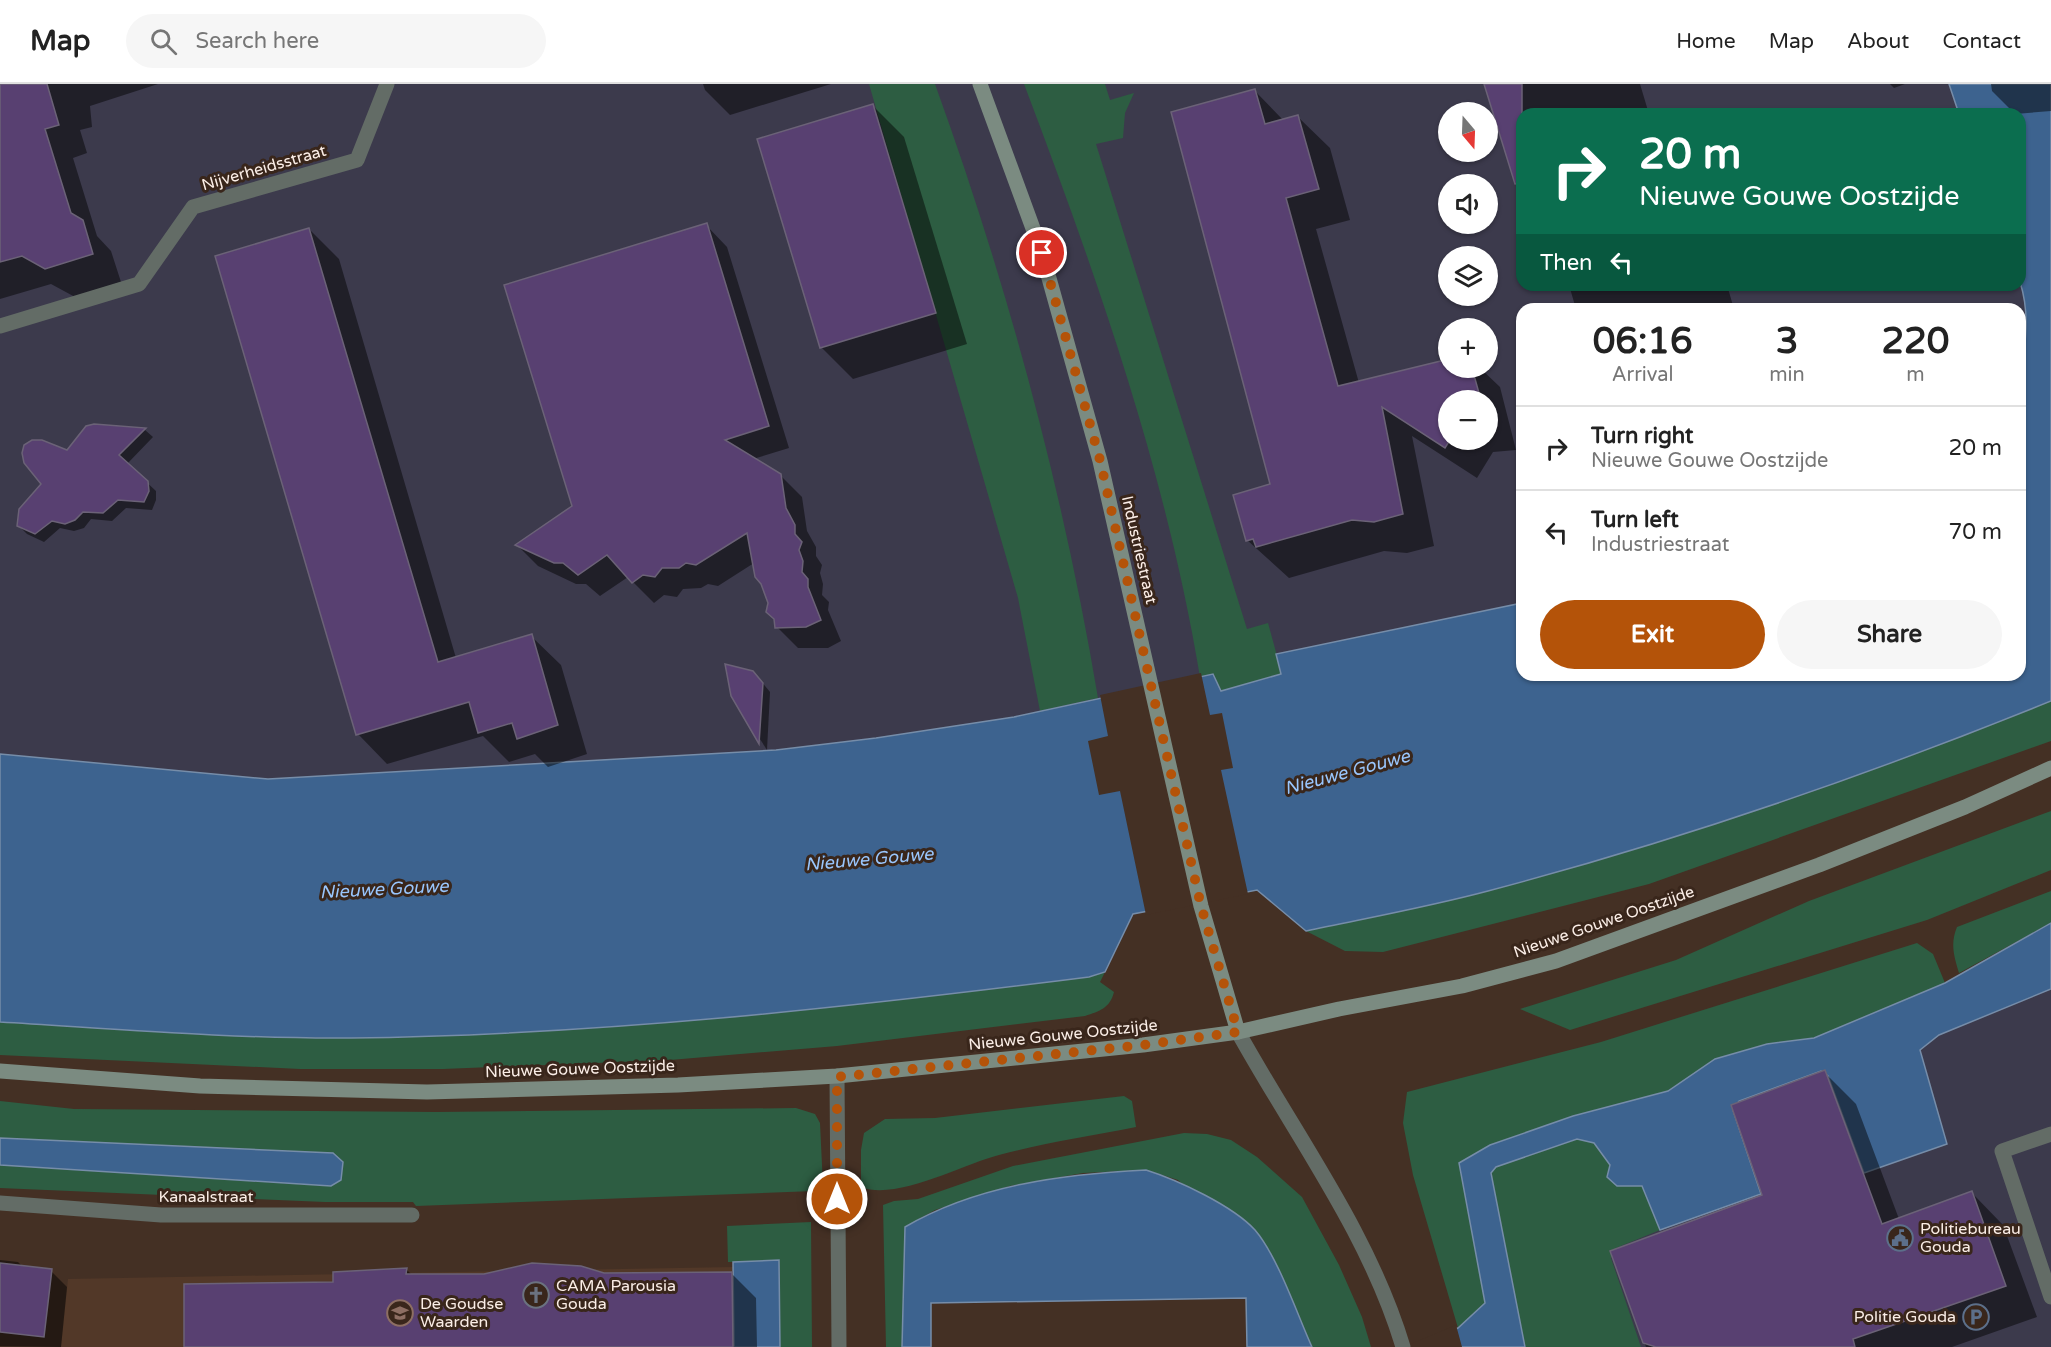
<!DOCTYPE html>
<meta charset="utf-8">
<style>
body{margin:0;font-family:"Varela Round",sans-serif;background:#f6f6f6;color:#222;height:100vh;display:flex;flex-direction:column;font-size:22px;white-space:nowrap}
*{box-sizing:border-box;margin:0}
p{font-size:20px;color:#767676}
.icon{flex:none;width:33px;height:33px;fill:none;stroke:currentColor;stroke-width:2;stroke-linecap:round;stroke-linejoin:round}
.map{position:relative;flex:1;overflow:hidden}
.side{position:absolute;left:1516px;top:219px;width:510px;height:378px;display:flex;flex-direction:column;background:#fff;border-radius:18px;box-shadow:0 2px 4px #0004}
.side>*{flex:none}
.guide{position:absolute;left:1516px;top:24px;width:510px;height:183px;border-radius:18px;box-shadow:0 2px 4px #0004;background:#0b6e4f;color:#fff;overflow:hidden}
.needle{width:39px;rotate:161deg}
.fabs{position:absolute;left:1438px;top:18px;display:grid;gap:12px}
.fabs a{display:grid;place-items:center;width:60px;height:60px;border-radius:50%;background:#fff;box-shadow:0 2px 4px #0004;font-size:30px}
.pin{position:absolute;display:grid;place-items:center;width:51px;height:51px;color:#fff;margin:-26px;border:3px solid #fff;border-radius:50%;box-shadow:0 2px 6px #0007}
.me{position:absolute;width:66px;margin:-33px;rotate:0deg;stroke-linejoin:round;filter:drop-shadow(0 0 4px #0008)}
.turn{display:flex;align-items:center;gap:21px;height:126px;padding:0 24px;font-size:27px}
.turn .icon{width:78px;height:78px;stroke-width:2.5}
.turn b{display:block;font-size:42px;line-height:51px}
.then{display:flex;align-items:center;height:57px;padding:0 24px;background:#0003;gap:12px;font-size:22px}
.eta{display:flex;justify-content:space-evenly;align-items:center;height:102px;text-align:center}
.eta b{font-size:36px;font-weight:800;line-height:42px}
.primary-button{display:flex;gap:12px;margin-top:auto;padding:12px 24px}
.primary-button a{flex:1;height:69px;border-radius:36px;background:#b45309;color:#fff;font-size:24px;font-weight:800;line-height:69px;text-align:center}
.primary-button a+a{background:#f6f6f6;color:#222}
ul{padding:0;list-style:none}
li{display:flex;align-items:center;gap:18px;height:84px;padding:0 24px;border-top:2px solid #e0e0e0}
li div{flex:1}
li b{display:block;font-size:22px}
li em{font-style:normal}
header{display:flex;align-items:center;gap:36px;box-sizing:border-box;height:84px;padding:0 30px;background:#fff;border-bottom:2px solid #e0e0e0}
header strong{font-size:28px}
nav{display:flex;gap:33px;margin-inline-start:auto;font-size:21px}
.search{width:420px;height:54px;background:#f6f6f6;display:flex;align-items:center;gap:15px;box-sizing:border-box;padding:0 21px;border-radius:33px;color:#767676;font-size:22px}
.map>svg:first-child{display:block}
.industrial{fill:#3c3a4c;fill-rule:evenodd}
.built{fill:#523828}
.green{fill:#2d5d42}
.water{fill:#3d638f;stroke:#768da9;stroke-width:1.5}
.pier{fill:#443024}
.shadow{fill:#0007;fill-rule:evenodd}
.building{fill:#584071;stroke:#6b6277;stroke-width:1.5}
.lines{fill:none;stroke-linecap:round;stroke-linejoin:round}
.lane{stroke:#636c66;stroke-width:15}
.street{stroke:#636c66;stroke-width:15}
.secondary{stroke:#7b8b81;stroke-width:15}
.route{stroke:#b45309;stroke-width:10;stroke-dasharray:0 18}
.labels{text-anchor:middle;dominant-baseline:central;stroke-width:6;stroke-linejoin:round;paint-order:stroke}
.street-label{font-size:16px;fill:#fbeee7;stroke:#39261b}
.poi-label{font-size:16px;fill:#fbeee7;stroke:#39261b;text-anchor:start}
.water-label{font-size:18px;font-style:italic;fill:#99c6fd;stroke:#39261b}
</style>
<header>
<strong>Map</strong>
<div class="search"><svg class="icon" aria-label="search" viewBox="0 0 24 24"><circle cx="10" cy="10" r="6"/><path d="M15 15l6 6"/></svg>Search here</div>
<nav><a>Home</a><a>Map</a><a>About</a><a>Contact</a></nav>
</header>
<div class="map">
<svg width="2051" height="1263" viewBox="0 0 2051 1263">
<rect width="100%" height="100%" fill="#443024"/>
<g class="industrial">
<path d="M0,0H1949L1959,30H1522V201H2020L2021,198L2025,213L2027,255L2021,290L2020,225H1522V519L1277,570L1169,599L1014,633L876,654L776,666L268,695L0,670ZM1449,28H1488V68H1449ZM1449,100H1488V140H1449ZM1449,172H1488V212H1449ZM1449,244H1488V284H1449ZM1449,316H1488V356H1449Z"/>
<polygon points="2051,839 2051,1263 1472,1263 1424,1087 1945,899"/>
</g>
<polygon class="built" points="735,1183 736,1263 61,1263 68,1195"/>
<g class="green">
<path d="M869,0H935C1007,199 1063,405 1098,614L1040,627L1018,514Z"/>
<path d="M1024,0H1105L1110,16L1134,9L1125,29L1123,54L1096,60L1247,545L1268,539L1282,590L1221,608L1200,593C1166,388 1097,193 1024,0Z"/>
<path d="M2051,617V657L1649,800L1383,868L1345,867L1306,847C1367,834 1428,823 1488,807C1681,756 1866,692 2051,617Z"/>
<polygon points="2051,727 2051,786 1927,836 1570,946 1520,925 1676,876 1809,817"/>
<path d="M2051,807V839L1959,889C1954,872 1950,860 1957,843Z"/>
<polygon points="1917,859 1933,870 1945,899 1814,954 1767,960 1715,975 1668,1007 1573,1032 1490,1061 1459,1079 1485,1219 1458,1244 1413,1091 1403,1039 1407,1008 1601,958"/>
<path d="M1105,888L1100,898L1114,908C1110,924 1100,927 1085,932L837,962L670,976L443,985H300L0,971V938C117,945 234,955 351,954C598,951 844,924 1089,893Z"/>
<path d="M1124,1012L1132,1017L1136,1043C1090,1052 1044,1059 999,1071C963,1080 897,1117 861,1103V1066L864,1049L885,1035L935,1034Z"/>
<polygon points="0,1017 74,1025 436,1028 796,1024 815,1030 820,1039 823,1102 814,1107 416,1122 413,1118 325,1118 0,1104 0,1081 330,1102 333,1069 0,1054"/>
<polygon points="1184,1049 1207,1050 1231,1056 1257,1073 1302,1113 1339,1181 1362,1233 1371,1263 1312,1263 1284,1200 1178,1096 1146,1086 1083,1089 1010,1102 935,1126 905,1143 902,1263 886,1263 883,1121 894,1117 918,1115 1013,1082"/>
<polygon points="1577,1055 1594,1059 1611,1082 1642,1102 1660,1146 1616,1164 1611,1174 1641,1263 1525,1263 1491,1089 1496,1083"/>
<polygon points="811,1138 812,1263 780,1263 779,1177 728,1178 727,1142"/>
</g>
<g class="water">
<path d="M1949,0H2051V617C1866,692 1681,756 1488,807C1428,823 1367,834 1306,847L1257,806L1133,830L1105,888L1089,893C844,924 598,951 351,954C234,955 117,945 0,938V670L268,695L776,666L876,654L1014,633L1213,590L1221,607L1281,590L1276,570L1522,519V591H2020V290C2026,259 2030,229 2020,198V30H1959Z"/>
<polygon points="2051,839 2051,905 1939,951 1920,966 1947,1060 1864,1089 1828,992 1821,987 1739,1017 1733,1026 1761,1110 1660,1146 1642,1102 1617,1102 1607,1093 1610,1081 1594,1059 1577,1055 1496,1083 1491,1089 1525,1263 1412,1263 1458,1244 1485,1219 1459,1079 1490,1061 1573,1032 1668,1007 1715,975 1767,960 1814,954 1945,899"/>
<polygon points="0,1054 333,1069 343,1078 341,1096 331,1102 0,1081"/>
<path d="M1146,1086C1178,1096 1233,1122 1255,1146C1278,1173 1297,1230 1312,1263H1247L1246,1214L931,1219V1263H902L905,1143C977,1101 1064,1090 1146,1086Z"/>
<polygon points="779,1176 780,1263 734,1263 733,1178"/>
</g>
<g class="pier">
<polygon points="1201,589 1210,631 1222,629 1233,684 1221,686 1248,810 1146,831 1120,707 1099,711 1088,657 1108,652 1100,611"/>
<polygon points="1456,1241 1462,1263 1409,1263 1411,1260"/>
</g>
<g class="shadow">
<polygon points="0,0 158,0 90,22 92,43 80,46 87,69 73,74 97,152 111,167 121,198 75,213 51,200 0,215"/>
<polygon points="703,0 831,0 730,31 705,6"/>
<polygon points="1485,0 1640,0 1649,30 1522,30 1522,118"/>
<polygon points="1890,0 1905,0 1894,4"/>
<polygon points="1991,0 2051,0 2051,27 2015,30 1992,7"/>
<path d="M1255,7L1284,37L1298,33L1330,64L1350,136L1316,145L1359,299L1449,277V284H1480L1500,303L1516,366L1493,368L1477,394L1412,352L1434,462L1407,469L1384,467L1289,494L1247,456L1272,401ZM1449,316H1488V356H1449Z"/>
<polygon points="872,21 904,53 967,260 853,295 821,263"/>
<polygon points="706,141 727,163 789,364 753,375 780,391 802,413 807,447 816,463 816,472 822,481 820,489 823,500 822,511 829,518 828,526 841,557 828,564 798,564 777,543 754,479 718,502 708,500 701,504 683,505 677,513 664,511 654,519 628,493 600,512 586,500 576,500 538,482 517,461 573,423"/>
<polygon points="309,145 339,175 456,574 531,552 561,581 587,670 548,683 535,670 509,678 483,652 387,680 358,650"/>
<polygon points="1569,201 1727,201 1734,225 1576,225"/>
<polygon points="94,341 145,346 153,353 127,380 156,407 156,416 152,426 126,424 112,437 91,435 84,444 74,447 60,444 44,458 27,450 19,442 67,368"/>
<polygon points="761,597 770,608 767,666 732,612"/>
<polygon points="1824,988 1856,1020 1899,1135 1972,1109 2003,1141 2037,1233 1952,1263 1646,1263 1612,1168 1764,1112"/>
<polygon points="0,1176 18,1178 23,1183 51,1187 67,1203 61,1263 0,1262"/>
<polygon points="407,1186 412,1191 731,1189 756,1214 757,1263 186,1263 335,1200"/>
</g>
<g class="building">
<polygon points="0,0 47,0 59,41 45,45 71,129 83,136 93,170 45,185 22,172 0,178"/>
<polygon points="1484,0 1522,0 1522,99 1515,100"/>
<polygon points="1255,5 1265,40 1298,31 1319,105 1286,114 1338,302 1449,275 1449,284 1472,284 1479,309 1474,316 1449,316 1450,356 1445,364 1382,323 1403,430 1374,438 1352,436 1256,463 1253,455 1246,457 1233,411 1270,400 1171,28"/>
<polygon points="873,20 936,229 820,264 757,55"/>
<polygon points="707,139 769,342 725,356 781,390 786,424 795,441 795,450 802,458 799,466 803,477 802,488 808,495 808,503 821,536 806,543 775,544 774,535 766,528 768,519 761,500 755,493 747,449 696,481 686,479 679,484 662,484 655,493 643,491 632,499 607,471 578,491 563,479 554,479 515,461 572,422 504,201"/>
<polygon points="309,144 438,578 532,550 558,641 517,655 512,639 478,649 469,618 356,651 215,172"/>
<polygon points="94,340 146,344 119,371 148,397 149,407 144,418 118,416 103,429 83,428 75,436 65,440 52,437 35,450 17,442 19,425 41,400 24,379 22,369 24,361 32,356 42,356 67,366 86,342"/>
<polygon points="725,580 753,587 763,599 759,660 731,612"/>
<polygon points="1825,986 1882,1140 1972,1107 2006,1202 1853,1255 1855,1263 1656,1263 1643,1259 1610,1167 1762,1111 1731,1021"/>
<polygon points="0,1179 52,1185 44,1253 0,1248"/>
<polygon points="532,1179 581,1182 604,1189 732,1188 733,1263 184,1263 184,1200 333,1198 333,1188 407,1184 406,1190 484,1190"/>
</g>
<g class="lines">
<polyline class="lane" points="0,242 139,200 193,123 357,76 387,0"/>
<g class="street">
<path d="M1238,948C1295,1051 1369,1149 1403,1263"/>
<polyline points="837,992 839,1263"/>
<polyline points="2051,1050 2002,1067 2051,1213"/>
<polyline points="0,1119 161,1131 412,1131"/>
</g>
<g class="secondary">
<polyline points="980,0 1042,169 1100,377 1201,822 1238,948"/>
<polyline points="0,987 200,1002 427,1008 678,1001 837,992 1143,961 1238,948 1339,925 1462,902 1556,877 1819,781 1965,723 2051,684"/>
</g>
</g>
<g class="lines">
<polyline class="route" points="837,1115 837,993 1143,961 1238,948 1201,822 1100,376 1042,169"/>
</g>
<defs>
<g id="civic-ring" transform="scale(1.35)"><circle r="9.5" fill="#39261b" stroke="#5c6f8a" stroke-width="1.5"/><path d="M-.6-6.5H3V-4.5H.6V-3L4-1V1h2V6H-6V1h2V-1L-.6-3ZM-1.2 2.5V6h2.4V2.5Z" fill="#5c6f8a"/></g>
<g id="church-ring" transform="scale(1.35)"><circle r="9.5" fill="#39261b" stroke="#6b7280" stroke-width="1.5"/><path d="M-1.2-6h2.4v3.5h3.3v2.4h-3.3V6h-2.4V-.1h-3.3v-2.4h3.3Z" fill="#6b7280"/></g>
<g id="school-ring" transform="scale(1.35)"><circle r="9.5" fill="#39261b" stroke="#8d6e63" stroke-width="1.5"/><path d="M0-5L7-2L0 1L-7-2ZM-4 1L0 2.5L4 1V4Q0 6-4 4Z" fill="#8d6e63"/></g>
<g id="parking-ring" transform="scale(1.35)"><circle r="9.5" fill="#39261b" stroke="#5c6f8a" stroke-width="1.5"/><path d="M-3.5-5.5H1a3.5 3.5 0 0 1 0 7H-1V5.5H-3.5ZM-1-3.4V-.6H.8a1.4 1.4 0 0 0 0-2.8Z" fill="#5c6f8a"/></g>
</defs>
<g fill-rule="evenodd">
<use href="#civic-ring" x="1900" y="1154"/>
<use href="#church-ring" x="536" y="1211"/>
<use href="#school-ring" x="400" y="1229"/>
<use href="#parking-ring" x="1976" y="1233"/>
</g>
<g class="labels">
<g class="street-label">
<text transform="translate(264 84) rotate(-16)">Nijverheidsstraat</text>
<text transform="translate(1139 466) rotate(77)">Industriestraat</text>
<text transform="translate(1604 838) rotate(-19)">Nieuwe Gouwe Oostzijde</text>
<text transform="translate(1063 951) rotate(-6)">Nieuwe Gouwe Oostzijde</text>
<text transform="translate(580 985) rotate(-2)">Nieuwe Gouwe Oostzijde</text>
<text x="206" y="1113">Kanaalstraat</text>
</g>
<g class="poi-label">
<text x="1920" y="1145">Politiebureau<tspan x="1920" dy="18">Gouda</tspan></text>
<text x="556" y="1202">CAMA Parousia<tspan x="556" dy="18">Gouda</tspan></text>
<text x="420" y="1220">De Goudse<tspan x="420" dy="18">Waarden</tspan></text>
<text x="1956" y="1233" text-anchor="end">Politie Gouda</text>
</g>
<g class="water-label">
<text transform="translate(1347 688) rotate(-15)">Nieuwe Gouwe</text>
<text transform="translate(869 775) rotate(-5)">Nieuwe Gouwe</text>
<text transform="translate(384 805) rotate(-3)">Nieuwe Gouwe</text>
</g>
</g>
</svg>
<div class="fabs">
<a><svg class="needle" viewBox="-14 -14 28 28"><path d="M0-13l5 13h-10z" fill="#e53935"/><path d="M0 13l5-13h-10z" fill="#767676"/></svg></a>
<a><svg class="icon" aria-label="sound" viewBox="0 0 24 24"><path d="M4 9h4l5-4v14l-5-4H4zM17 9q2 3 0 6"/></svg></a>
<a><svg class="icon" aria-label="layers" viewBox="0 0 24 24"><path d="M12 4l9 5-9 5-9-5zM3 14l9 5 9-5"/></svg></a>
<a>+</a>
<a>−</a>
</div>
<div class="pin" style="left:1042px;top:169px;background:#d93025"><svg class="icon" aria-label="arrive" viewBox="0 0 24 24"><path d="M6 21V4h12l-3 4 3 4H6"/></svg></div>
<svg class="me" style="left:837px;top:1115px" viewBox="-20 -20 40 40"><circle r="17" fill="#b45309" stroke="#fff" stroke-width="3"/><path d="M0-11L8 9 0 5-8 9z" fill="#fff"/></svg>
<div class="guide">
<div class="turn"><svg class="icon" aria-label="right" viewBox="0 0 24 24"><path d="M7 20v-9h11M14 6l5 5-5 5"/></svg><div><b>20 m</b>Nieuwe Gouwe Oostzijde</div></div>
<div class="then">Then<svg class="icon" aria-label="left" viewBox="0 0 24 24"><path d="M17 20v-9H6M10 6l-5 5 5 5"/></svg></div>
</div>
<section class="side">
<div class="eta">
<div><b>06:16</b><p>Arrival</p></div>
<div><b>3</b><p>min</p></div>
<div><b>220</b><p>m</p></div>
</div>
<ul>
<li><svg class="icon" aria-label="right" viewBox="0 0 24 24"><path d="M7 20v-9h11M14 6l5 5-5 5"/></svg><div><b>Turn right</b><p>Nieuwe Gouwe Oostzijde</p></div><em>20 m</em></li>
<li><svg class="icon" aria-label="left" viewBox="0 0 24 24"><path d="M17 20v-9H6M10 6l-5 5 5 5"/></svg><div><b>Turn left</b><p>Industriestraat</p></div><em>70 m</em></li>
</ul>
<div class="primary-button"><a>Exit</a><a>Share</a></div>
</section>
</div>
